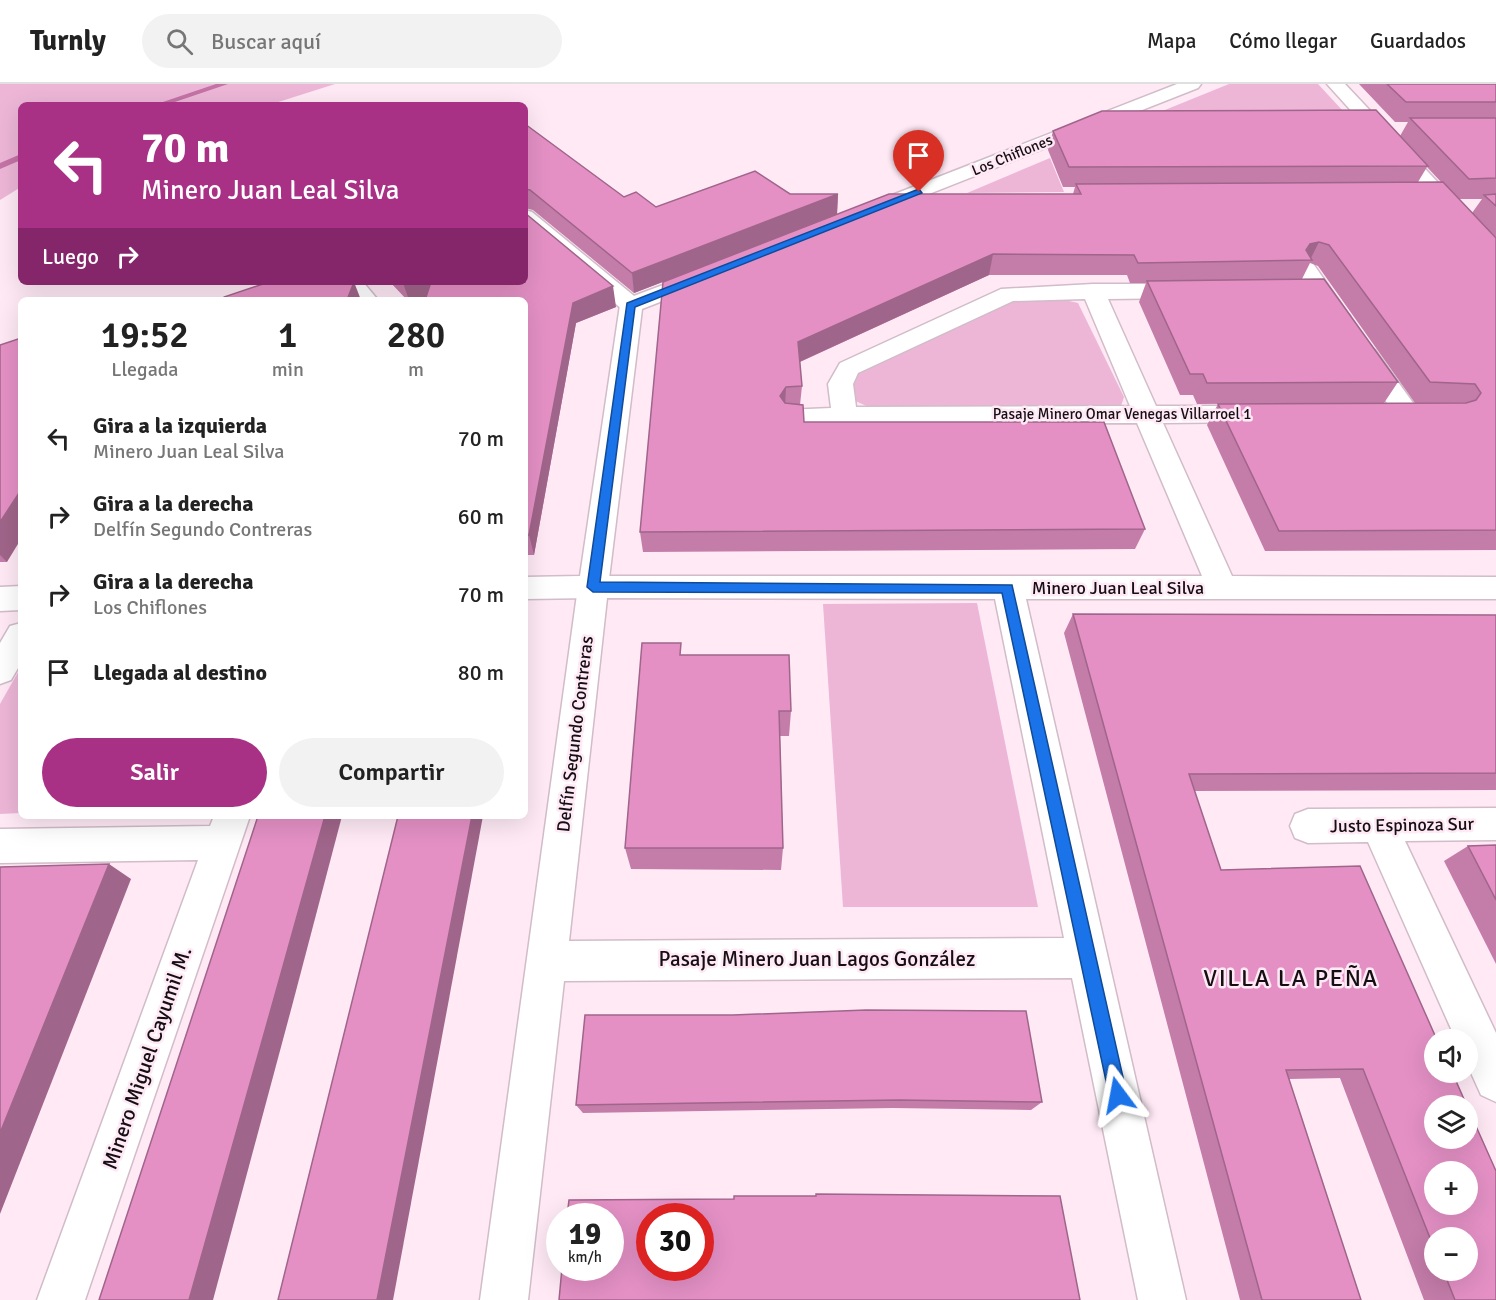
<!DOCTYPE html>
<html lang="es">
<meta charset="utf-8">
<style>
body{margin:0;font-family:Signika,sans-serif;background:#f2f2f2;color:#222;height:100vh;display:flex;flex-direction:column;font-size:22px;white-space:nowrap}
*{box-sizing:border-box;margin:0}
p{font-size:20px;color:#767676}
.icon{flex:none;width:33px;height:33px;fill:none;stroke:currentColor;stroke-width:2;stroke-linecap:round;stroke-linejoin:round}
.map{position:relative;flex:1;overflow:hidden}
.drawer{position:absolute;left:18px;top:213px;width:510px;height:522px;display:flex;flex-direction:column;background:#fff;border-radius:9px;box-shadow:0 6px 24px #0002}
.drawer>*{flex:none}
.banner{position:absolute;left:18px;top:18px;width:510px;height:183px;border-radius:9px;box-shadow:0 6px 24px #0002;background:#a83085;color:#fff;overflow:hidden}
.fabs{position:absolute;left:1424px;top:945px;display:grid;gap:12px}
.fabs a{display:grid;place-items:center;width:54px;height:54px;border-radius:50%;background:#fff;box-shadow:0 6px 24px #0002;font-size:30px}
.speed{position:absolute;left:546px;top:1119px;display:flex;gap:12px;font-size:30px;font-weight:700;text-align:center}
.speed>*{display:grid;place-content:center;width:78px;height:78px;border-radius:50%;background:#fff;box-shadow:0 6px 24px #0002;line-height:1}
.speed small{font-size:15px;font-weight:400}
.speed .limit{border:9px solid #d22;background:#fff;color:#111}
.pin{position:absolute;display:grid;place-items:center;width:51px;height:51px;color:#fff;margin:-62px -26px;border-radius:50% 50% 50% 0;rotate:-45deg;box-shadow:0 0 6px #0007}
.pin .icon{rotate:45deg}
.me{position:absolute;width:66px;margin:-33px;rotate:347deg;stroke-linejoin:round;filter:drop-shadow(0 0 4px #0008)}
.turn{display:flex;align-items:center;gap:21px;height:126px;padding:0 24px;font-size:27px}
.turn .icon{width:78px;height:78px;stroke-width:2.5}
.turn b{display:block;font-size:42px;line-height:51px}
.then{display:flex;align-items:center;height:57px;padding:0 24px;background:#0003;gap:12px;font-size:22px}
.eta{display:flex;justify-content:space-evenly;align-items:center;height:102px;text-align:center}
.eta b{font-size:36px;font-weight:600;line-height:42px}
.action{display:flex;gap:12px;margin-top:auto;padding:12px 24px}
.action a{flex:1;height:69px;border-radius:36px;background:#a83085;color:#fff;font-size:24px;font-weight:600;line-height:69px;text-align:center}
.action a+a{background:#f2f2f2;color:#222}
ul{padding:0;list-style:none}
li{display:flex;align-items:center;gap:18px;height:78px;padding:0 24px}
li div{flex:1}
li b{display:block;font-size:22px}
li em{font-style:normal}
header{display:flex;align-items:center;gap:36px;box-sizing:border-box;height:84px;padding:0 30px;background:#fff;border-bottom:2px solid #e0e0e0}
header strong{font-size:28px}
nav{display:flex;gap:33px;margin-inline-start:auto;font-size:21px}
.search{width:420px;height:54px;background:#f2f2f2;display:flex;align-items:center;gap:15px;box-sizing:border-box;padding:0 21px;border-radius:33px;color:#767676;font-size:22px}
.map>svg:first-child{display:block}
.green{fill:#edb6d7}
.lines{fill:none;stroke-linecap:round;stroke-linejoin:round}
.stream{fill:#c473a6;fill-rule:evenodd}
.street-casing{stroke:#d1bcc8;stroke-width:3}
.secondary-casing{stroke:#d1bcc8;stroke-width:3}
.street{fill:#fff;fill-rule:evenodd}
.secondary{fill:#fff;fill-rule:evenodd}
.wall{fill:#c47ca9;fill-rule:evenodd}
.shaded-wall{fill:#a0658a}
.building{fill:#e490c5;stroke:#a0658a;stroke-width:1.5;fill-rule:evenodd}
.route{fill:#1a73e8;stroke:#114b97;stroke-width:1.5}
.labels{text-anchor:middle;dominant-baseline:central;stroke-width:5;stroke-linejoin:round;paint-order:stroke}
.far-street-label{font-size:15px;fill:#150e12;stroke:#fee9f5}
.street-label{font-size:18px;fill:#150e12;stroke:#fee9f5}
.near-street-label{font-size:21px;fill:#150e12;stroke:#fee9f5}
.near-neighbourhood-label{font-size:24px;letter-spacing:1.5px;fill:#150e12;stroke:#fee9f5}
</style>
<header>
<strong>Turnly</strong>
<div class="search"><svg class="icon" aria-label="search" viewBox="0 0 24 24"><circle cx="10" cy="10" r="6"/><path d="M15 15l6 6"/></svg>Buscar aquí</div>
<nav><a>Mapa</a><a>Cómo llegar</a><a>Guardados</a></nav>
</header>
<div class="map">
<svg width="1496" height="1216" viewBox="0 0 1496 1216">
<rect width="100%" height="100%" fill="#fee9f5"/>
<g class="green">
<polygon points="0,0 335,0 269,21 21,21 21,103 0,116"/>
<polygon points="1229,0 1318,0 1343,27 1160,28"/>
<polygon points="1050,74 1064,108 967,109"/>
<polygon points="1019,215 1065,216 1078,219 1124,313 1121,322 871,324 853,316 852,299 858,288 1009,217"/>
<polygon points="977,519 1038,823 843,823 823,520"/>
<polygon points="21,583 21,729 0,730 0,620"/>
</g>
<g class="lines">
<g class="stream">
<polygon points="216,0 228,0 166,21 154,21"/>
<polygon points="21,70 21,76 0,85 0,79"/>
</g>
<g class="street-casing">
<g id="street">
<polygon points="1327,0 1345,0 1496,160 1496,180 1488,178"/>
<polygon points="525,126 532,128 639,216 642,221 639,226 623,226 525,143"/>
<polygon points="1304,176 1312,178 1346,227 1350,232 1346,237 1330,237 1293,183 1296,178"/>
<polygon points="340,198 363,198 378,216 355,216"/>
<path d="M1093,200H1187L1195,202L1198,207L1195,212L1187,214L1108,215L1156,322H1259L1268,324L1272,330L1268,336L1259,338L1163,339L1232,492L1496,493V515H1026L1186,1216H1138L1072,894L564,897L528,1216H480L578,503L582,495L593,492H1202L1137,339L794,340L785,338L781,332L785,326L831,324L828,300L840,279L1001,205ZM1085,215L1130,322L856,323L853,300L858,289L1013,217ZM607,514L995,515L1064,854L569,857Z"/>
<polygon points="1366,264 1375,266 1416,323 1420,329 1416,335 1407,337 1398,335 1354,271 1357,266"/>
<polygon points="21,539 21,579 11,596 0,600 0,559 10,542"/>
<polygon points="1496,724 1496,756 1405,757 1496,949 1496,1018 1481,1011 1467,980 1467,956 1456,956 1368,758 1308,759 1295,754 1290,742 1295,730 1308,725"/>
<polygon points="214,732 250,732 85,1216 37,1216 198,776 0,779 0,745 210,742"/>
</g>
</g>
<g class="secondary-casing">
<g id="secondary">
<polygon points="1177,0 1201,0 1198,4 878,130 864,130 861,126 864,122"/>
<polygon points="703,186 711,188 714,193 711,198 642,225 608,503 604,511 593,514 525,515 525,493 580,492 620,221 623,216"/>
<polygon points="21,502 21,526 0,527 0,503"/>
</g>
</g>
<use href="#street" class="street"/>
<use href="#secondary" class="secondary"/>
</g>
<g class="wall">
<path d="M1359,0H1496V466L1265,467L1207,341L1218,320L1415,319L1318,182L1310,179L1302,195L1398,298L1384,319L1197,320L1193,311H1180L1139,218L1146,199H1130L1127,191H989L800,278L802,302L800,321L804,338L1145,445L1135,465L643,468L640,448L663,198L634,209L533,126L525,124V40L624,113L656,123L790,110H838L837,130L1073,110L1075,103H1063L1048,66L1053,47L1400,52L1408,38H1395ZM1427,83L1441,98H1418ZM1459,115H1482L1472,129Z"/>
<polygon points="390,198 525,198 616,223 576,239 534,471 525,471 525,216 426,213 419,216 407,216"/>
<polygon points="0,261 7,478 0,478"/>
<path d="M1073,530L1496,531V706L1194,707L1221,786L1496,1087V1216H1424L1340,994L1289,995L1361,1216H1240L1064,549ZM1434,1154L1467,1186H1434Z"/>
<polygon points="682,571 791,627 789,652 780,652 783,764 781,786 631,785 625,764"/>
<polygon points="1496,761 1496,880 1444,777 1468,762"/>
<polygon points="585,931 1042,1018 1031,1026 893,1024 583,1029 576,1021"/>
</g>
<g class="shaded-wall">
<polygon points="838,110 837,130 634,209 632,189"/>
<polygon points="1319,158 1310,176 1302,176 1310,160"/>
<polygon points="993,170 989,191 797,279 798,258"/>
<polygon points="354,198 361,216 347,216"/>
<polygon points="405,198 438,198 441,208 419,216 409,216 403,199"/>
<polygon points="613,202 616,223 576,239 534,471 529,451 573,219"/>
<polygon points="786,303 785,324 780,312"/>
<polygon points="21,406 21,455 7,478 0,471 0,438"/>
<polygon points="325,732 342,732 292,922 213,1216 189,1216"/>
<polygon points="472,732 483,732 393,1216 377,1216"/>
<polygon points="109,780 131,795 0,1130 0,1049"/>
</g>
<g class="building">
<polygon points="1387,0 1496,0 1496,18 1406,18"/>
<polygon points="1376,26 1428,82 1069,83 1053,47 1102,27"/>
<polygon points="1410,34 1496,34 1496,94 1469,95"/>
<polygon points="525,40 624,113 636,108 656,123 755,87 790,110 838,110 632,189 530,106 525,105"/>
<polygon points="1443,98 1496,154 1496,446 1279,447 1218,320 1466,319 1476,316 1481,309 1475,300 1430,298 1329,161 1319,158 1310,160 1306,166 1312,176 1138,179 1134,171 993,170 798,258 802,302 786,303 780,312 785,319 803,321 804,338 1104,338 1145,445 640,448 663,198 889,110 1081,110 1076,100"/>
<polygon points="1496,110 1496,122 1484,111"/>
<polygon points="525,129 613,202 573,219 529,451 525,451 525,216 425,216 431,198 525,198"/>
<polygon points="1324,195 1398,298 1207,299 1203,290 1190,290 1147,197"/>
<polygon points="269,198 354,198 347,216 223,216 224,213"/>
<polygon points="21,254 21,406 0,438 0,261"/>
<path d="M1073,530L1496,531V689L1189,690L1221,786L1360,782L1437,956H1434V988H1452L1467,1022H1434V1054H1467V1022L1496,1087V1216H1455L1443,1186H1467V1154H1434V1164L1363,985L1286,986L1361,1216H1262ZM1434,1088H1467V1120H1434Z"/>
<polygon points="642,559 681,559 680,571 789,571 791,627 779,627 783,764 625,764"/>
<polygon points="258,732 325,732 275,911 189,1216 99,1216"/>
<polygon points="398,732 472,732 377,1216 278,1216"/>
<polygon points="1496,761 1496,816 1468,762"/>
<polygon points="109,780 28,980 0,1049 0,783"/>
<polygon points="866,926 1026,927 1042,1018 899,1016 576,1021 585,931 733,931"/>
<path d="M816,1110L1060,1112L1080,1216H559L562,1184H610V1132H567L569,1116L734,1115V1112H816ZM650,1132H700V1184H650Z"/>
</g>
<polygon class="route" points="919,105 922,109 635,223 600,498 1012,501 1127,1011 1124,1017 1118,1020 1111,1017 1109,1011 1002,509 593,508 587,503 627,219"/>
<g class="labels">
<g class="far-street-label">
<text transform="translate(1012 71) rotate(-22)">Los Chiflones</text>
<text x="1122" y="330">Pasaje Minero Omar Venegas Villarroel 1</text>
</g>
<g class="street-label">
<text x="1118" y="504">Minero Juan Leal Silva</text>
<text transform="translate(575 650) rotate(-83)">Delfín Segundo Contreras</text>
<text transform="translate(1402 741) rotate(-1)">Justo Espinoza Sur</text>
</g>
<g class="near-street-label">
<text x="817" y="875">Pasaje Minero Juan Lagos González</text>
<text transform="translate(147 974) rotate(-71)">Minero Miguel Cayumil M.</text>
</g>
<g class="near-neighbourhood-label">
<text x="1291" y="894">VILLA LA PEÑA</text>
</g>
</g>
</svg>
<div class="fabs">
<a><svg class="icon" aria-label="sound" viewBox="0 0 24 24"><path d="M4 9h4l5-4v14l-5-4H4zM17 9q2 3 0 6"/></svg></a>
<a><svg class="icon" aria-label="layers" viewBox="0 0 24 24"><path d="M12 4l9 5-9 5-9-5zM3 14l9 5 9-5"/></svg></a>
<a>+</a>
<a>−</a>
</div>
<div class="speed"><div>19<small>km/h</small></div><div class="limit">30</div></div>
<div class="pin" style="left:919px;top:108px;background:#d93025"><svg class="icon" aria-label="arrive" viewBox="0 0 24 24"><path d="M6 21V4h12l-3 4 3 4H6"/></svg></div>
<svg class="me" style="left:1118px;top:1011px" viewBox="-20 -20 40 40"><path d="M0-17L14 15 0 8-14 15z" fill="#1a73e8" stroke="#fff" stroke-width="4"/></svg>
<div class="banner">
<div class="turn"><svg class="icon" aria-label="left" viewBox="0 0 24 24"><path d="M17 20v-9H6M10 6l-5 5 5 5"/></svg><div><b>70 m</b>Minero Juan Leal Silva</div></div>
<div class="then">Luego<svg class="icon" aria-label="right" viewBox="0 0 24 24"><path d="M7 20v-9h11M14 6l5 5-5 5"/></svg></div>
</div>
<section class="drawer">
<div class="eta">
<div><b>19:52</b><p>Llegada</p></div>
<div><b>1</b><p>min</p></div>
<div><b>280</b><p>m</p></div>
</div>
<ul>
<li><svg class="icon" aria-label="left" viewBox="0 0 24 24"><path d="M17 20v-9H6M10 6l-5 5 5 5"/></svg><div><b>Gira a la izquierda</b><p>Minero Juan Leal Silva</p></div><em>70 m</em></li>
<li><svg class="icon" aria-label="right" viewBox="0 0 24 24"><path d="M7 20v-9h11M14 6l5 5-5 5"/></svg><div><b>Gira a la derecha</b><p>Delfín Segundo Contreras</p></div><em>60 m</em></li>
<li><svg class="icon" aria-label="right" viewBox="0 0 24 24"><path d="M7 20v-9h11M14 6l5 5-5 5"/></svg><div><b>Gira a la derecha</b><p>Los Chiflones</p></div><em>70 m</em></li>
<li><svg class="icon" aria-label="arrive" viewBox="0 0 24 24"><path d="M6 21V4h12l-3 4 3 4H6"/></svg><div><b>Llegada al destino</b></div><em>80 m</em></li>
</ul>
<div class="action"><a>Salir</a><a>Compartir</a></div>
</section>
</div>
